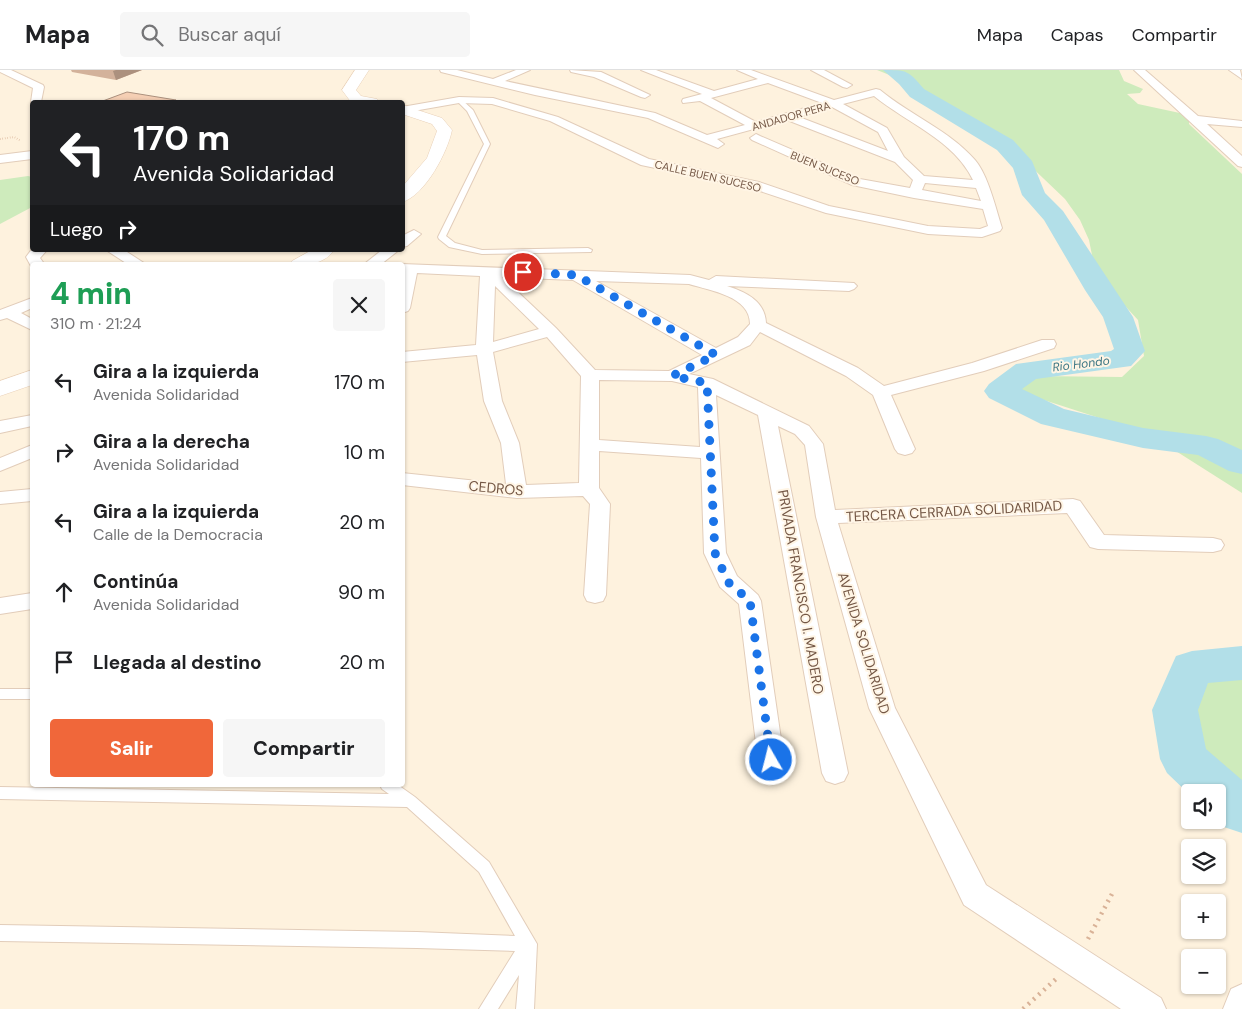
<!DOCTYPE html>
<html lang="es">
<meta charset="utf-8">
<style>
body{margin:0;font-family:"DM Sans",sans-serif;background:#f6f6f6;color:#202124;height:100vh;display:flex;flex-direction:column;font-size:19px;white-space:nowrap}
*{box-sizing:border-box;margin:0}
p{font-size:16px;color:#757577}
.icon{flex:none;width:28px;height:28px;fill:none;stroke:currentColor;stroke-width:2;stroke-linecap:round;stroke-linejoin:round}
.map{position:relative;flex:1;overflow:hidden}
.panel{position:absolute;left:30px;top:192px;width:375px;height:525px;display:flex;flex-direction:column;background:#fff;border-radius:5px;box-shadow:0 1px 4px #0004}
.panel>*{flex:none}
.guide{position:absolute;left:30px;top:30px;width:375px;height:152px;border-radius:5px;box-shadow:0 1px 4px #0004;background:#202124;color:#fff;overflow:hidden}
.controls{position:absolute;left:1181px;top:714px;display:grid;gap:10px}
.controls a{display:grid;place-items:center;width:45px;height:45px;border-radius:5px;background:#fff;box-shadow:0 1px 4px #0004;font-size:25px}
.pin{position:absolute;display:grid;place-items:center;width:42px;height:42px;color:#fff;margin:-21px;border:2px solid #fff;border-radius:50%;box-shadow:0 1px 5px #0007}
.me{position:absolute;width:55px;margin:-28px;rotate:352deg;stroke-linejoin:round;filter:drop-shadow(0 0 4px #0008)}
.turn{display:flex;align-items:center;gap:18px;height:105px;padding:0 20px;font-size:22px}
.turn .icon{width:65px;height:65px;stroke-width:2.5}
.turn b{display:block;font-size:35px;line-height:42px}
.then{display:flex;align-items:center;height:48px;padding:0 20px;background:#0003;gap:10px;font-size:19px}
.round{display:grid;place-items:center;flex:none;width:52px;height:52px;border-radius:5px;background:#f6f6f6}
.overview{display:flex;align-items:center;justify-content:space-between;height:85px;padding:0 20px}
h1{font-size:30px;font-weight:800;line-height:38px;color:#1e9e55}
.action{display:flex;gap:10px;margin-top:auto;padding:10px 20px}
.action a{flex:1;height:58px;border-radius:5px;background:#f0673a;color:#fff;font-size:20px;font-weight:800;line-height:58px;text-align:center}
.action a+a{background:#f6f6f6;color:#202124}
ul{padding:0;list-style:none}
li{display:flex;align-items:center;gap:15px;height:70px;padding:0 20px}
li div{flex:1}
li b{display:block;font-size:19px}
li em{font-style:normal}
header{display:flex;align-items:center;gap:30px;box-sizing:border-box;height:70px;padding:0 25px;background:#fff;border-bottom:1px solid #e0e0e0}
header strong{font-size:24px}
nav{display:flex;gap:28px;margin-inline-start:auto;font-size:18px}
.search{width:350px;height:45px;background:#f6f6f6;display:flex;align-items:center;gap:12px;box-sizing:border-box;padding:0 18px;border-radius:5px;color:#757577;font-size:19px}
.map>svg:first-child{display:block}
.green{fill:#ceebbc}
.lines{fill:none;stroke-linecap:round;stroke-linejoin:round}
.river{fill:#b2dfe8;fill-rule:evenodd}
.service-casing{stroke:#e2cdba;stroke-width:2}
.minor-casing{stroke:#e2cdba;stroke-width:2}
.secondary-casing{stroke:#e9d1b9;stroke-width:1}
.path-far1{stroke:#d9b297;stroke-width:2;stroke-dasharray:0.5 2;stroke-linecap:butt}
.path{stroke:#d9b297;stroke-width:4.5;stroke-dasharray:2 5;stroke-linecap:butt}
.service{fill:#fff;fill-rule:evenodd}
.minor{fill:#fff;fill-rule:evenodd}
.secondary{fill:#fff;fill-rule:evenodd}
.wall{fill:#d3b29b}
.shaded-wall{fill:#ac917e}
.building{fill:#f5cfb4;stroke:#ac917e}
.route{stroke:#1a73e8;stroke-width:9;stroke-dasharray:0 16.2}
.labels{text-anchor:middle;dominant-baseline:central;stroke-width:4;stroke-linejoin:round;paint-order:stroke}
.far-street-label{font-size:11px;fill:#745745;stroke:#fff5e5}
.far-water-label{font-size:12px;font-style:italic;fill:#3b7583;stroke:#fff5e5}
.street-label{font-size:14px;fill:#745745;stroke:#fff5e5}
</style>
<header>
<strong>Mapa</strong>
<div class="search"><svg class="icon" aria-label="search" viewBox="0 0 24 24"><circle cx="10" cy="10" r="6"/><path d="M15 15l6 6"/></svg>Buscar aquí</div>
<nav><a>Mapa</a><a>Capas</a><a>Compartir</a></nav>
</header>
<div class="map">
<svg width="1242" height="939" viewBox="0 0 1242 939">
<rect width="100%" height="100%" fill="#fef2de"/>
<g class="green">
<polygon points="877,0 1119,0 1124,11 1143,19 1140,23 1127,24 1138,34 1189,45 1189,54 1242,104 1242,423 1149,364 1016,321 1036,306 1122,307 1144,286 1138,250 1115,225 1095,200 1089,170 1080,150 1065,129 1001,68 897,8"/>
<polygon points="28,106 32,107 32,137 0,154 0,110"/>
<polygon points="1242,605 1242,725 1201,688 1192,645 1206,608"/>
</g>
<g class="lines">
<g class="river">
<path d="M883,0C907,0 908,0 924,19L1013,70L1032,91L1045,123L1063,141L1133,247L1145,281L1131,296L1036,309L1022,319L1064,339L1143,358L1206,366L1218,369L1242,380V404L1229,401L1198,385L1143,378L1041,354L989,328L984,321L989,314L1016,294L1111,281L1114,279L1103,247L1085,220L1044,150L1022,125L1013,98L997,80L910,27L899,14Z"/>
<polygon points="1242,576 1242,610 1208,613 1198,640 1206,679 1242,710 1242,763 1224,757 1217,750 1218,722 1190,722 1190,725 1167,703 1160,689 1152,640 1176,586 1192,581"/>
</g>
<g class="service-casing">
<g id="service">
<polygon points="457,29 461,29 473,40 490,74 446,166 455,173 482,180 588,178 592,180 591,182 482,184 449,177 439,169 438,167 484,74 467,41 457,31"/>
<rect x="0" y="619" width="32" height="10"/>
<polygon points="380,715 398,715 415,727 489,792 537,874 534,939 516,939 519,905 498,939 479,939 515,881 417,878 0,871 0,855 417,862 515,866 479,802 407,737 0,729 0,717 389,724 382,719"/>
</g>
</g>
<g class="minor-casing">
<g id="minor">
<polygon points="0,0 11,0 43,15 44,17 41,32 32,32 32,34 31,32 33,18 0,2"/>
<path d="M440,0H457L493,9L516,0H530L505,11L655,43L707,65L745,55L700,31L683,33L682,31L683,29L702,24L641,0H656L714,21L758,9L737,0H751L834,30L876,19L880,20C910,45 949,60 975,90C988,105 996,139 1002,158L1000,161L982,167L928,164L826,143L751,118L641,95L550,51L492,34L459,33L402,43V37L459,27L493,28L558,47L649,89L759,112L829,136L928,156L980,159L988,156L983,139L914,128L852,115L752,70L750,68L756,64L760,66L860,109L910,118L913,110L895,92L787,50L717,69L724,74L718,78L648,48L535,25L441,2ZM768,13L822,33L756,52L711,28ZM874,26C907,53 954,70 973,110L924,106L904,87L887,58L843,34ZM832,37L878,62L888,81L799,47ZM925,113L976,118L981,131L922,120Z"/>
<polygon points="570,0 601,2 650,25 645,28 641,27 594,7 571,2"/>
<polygon points="811,0 824,0 852,15 847,18 843,17"/>
<polygon points="1134,0 1145,0 1198,46 1242,51 1242,57 1207,54 1242,86 1242,97 1238,96"/>
<polygon points="1229,0 1240,0 1242,9"/>
<polygon points="32,81 32,89 0,93 0,85"/>
<polygon points="414,160 421,164 407,176 402,177 402,166"/>
<polygon points="32,179 47,180 40,188 45,195 32,195 32,198 26,187"/>
<polygon points="106,180 124,180 147,195 129,195"/>
<polygon points="382,180 399,180 380,195 363,195"/>
<path d="M402,194L690,205L709,210L716,206L854,213L857,216L854,219L849,221L727,216C746,222 765,231 766,253L858,298L884,316L972,293L1042,270H1054L1056,274L1054,278L984,301L891,325L915,379L912,383L905,385L898,383L895,379L873,325L846,306L760,262L750,275L689,304L713,309L809,356L823,374L835,440L1073,429L1080,431L1104,465L1213,468L1221,470L1224,475L1221,480L1213,482L1098,479L1090,477L1067,443L838,453L895,638L986,815L1161,928L1166,939H1121L964,835L869,638L816,447L805,375L795,364L778,356L848,703L844,711L835,714L826,711L822,703L758,345L716,325L726,483L737,506L758,525L761,531L784,690L780,698L771,701L762,698L758,690L739,534L720,517L704,483L701,388L599,381V418L610,434L606,525L603,531L595,533L587,531L584,525L590,434L583,426L517,428L402,415V403L506,414L501,373L484,331L477,285L402,292V282L476,275L480,206L417,203L410,238L408,241L402,243V195H397ZM502,207L573,210L702,285L669,301L595,300L556,258ZM596,211L689,214C711,221 750,226 750,254L738,267L716,278ZM495,216L539,259L493,272ZM547,267L581,306L579,413L526,415L519,373L502,331L493,282ZM599,310L672,311L698,317L700,377L599,370Z"/>
<polygon points="32,228 32,238 21,243 32,249 32,260 7,248 0,250 0,240"/>
<polygon points="32,345 32,356 0,363 0,351"/>
<polygon points="32,375 32,388 0,401 0,388"/>
<polygon points="32,419 32,431 0,434 0,422"/>
<polygon points="32,523 32,539 0,544 0,528"/>
<polygon points="1242,914 1242,939 1223,939 1231,919"/>
</g>
</g>
<g class="secondary-casing">
<g id="secondary">
<polygon points="355,0 369,0 356,20 361,26 377,29 379,32 351,32 342,20"/>
<path d="M402,35L442,48L452,60C448,81 425,126 402,132V117L427,88L437,61L432,54L402,44Z"/>
<path d="M312,180H334C324,195 306,195 289,195L292,191Z"/>
<polygon points="32,300 32,315 0,326 0,311"/>
</g>
</g>
<polyline class="path-far1" points="0,69 14,67 21,71"/>
<g class="path">
<polyline points="1088,869 1113,822"/>
<polyline points="1023,939 1056,909"/>
</g>
<use href="#service" class="service"/>
<use href="#minor" class="minor"/>
<use href="#secondary" class="secondary"/>
</g>
<polygon class="wall" points="71,0 142,0 116,10 72,2"/>
<polygon class="shaded-wall" points="116,0 142,0 116,10 113,1"/>
<polygon class="building" points="127,22 176,30 171,32 100,32"/>
<g class="lines">
<polyline class="route" points="523,202 576,205 716,285 672,306 707,313 715,483 728,512 750,531 771,690"/>
</g>
<g class="labels">
<g class="far-street-label">
<text transform="translate(791 46) rotate(-16)">ANDADOR PERA</text>
<text transform="translate(825 98) rotate(22)">BUEN SUCESO</text>
<text transform="translate(708 106) rotate(13)">CALLE BUEN SUCESO</text>
</g>
<g class="far-water-label">
<text transform="translate(1081 294) rotate(-7)">Rio Hondo</text>
</g>
<g class="street-label">
<text transform="translate(496 418) rotate(5)">CEDROS</text>
<text transform="translate(954 441) rotate(-3)">TERCERA CERRADA SOLIDARIDAD</text>
<text transform="translate(801 522) rotate(80)">PRIVADA FRANCISCO I. MADERO</text>
<text transform="translate(864 573) rotate(73)">AVENIDA SOLIDARIDAD</text>
</g>
</g>
</svg>
<div class="controls">
<a><svg class="icon" aria-label="sound" viewBox="0 0 24 24"><path d="M4 9h4l5-4v14l-5-4H4zM17 9q2 3 0 6"/></svg></a>
<a><svg class="icon" aria-label="layers" viewBox="0 0 24 24"><path d="M12 4l9 5-9 5-9-5zM3 14l9 5 9-5"/></svg></a>
<a>+</a>
<a>−</a>
</div>
<div class="pin" style="left:523px;top:202px;background:#d93025"><svg class="icon" aria-label="arrive" viewBox="0 0 24 24"><path d="M6 21V4h12l-3 4 3 4H6"/></svg></div>
<svg class="me" style="left:771px;top:690px" viewBox="-20 -20 40 40"><circle r="17" fill="#1a73e8" stroke="#fff" stroke-width="3"/><path d="M0-11L8 9 0 5-8 9z" fill="#fff"/></svg>
<div class="guide">
<div class="turn"><svg class="icon" aria-label="left" viewBox="0 0 24 24"><path d="M17 20v-9H6M10 6l-5 5 5 5"/></svg><div><b>170 m</b>Avenida Solidaridad</div></div>
<div class="then">Luego<svg class="icon" aria-label="right" viewBox="0 0 24 24"><path d="M7 20v-9h11M14 6l5 5-5 5"/></svg></div>
</div>
<section class="panel">
<div class="overview"><div><h1>4 min</h1><p>310 m · 21:24</p></div><a class="round"><svg class="icon" aria-label="close" viewBox="0 0 24 24"><path d="M6 6l12 12M18 6L6 18"/></svg></a></div>
<ul>
<li><svg class="icon" aria-label="left" viewBox="0 0 24 24"><path d="M17 20v-9H6M10 6l-5 5 5 5"/></svg><div><b>Gira a la izquierda</b><p>Avenida Solidaridad</p></div><em>170 m</em></li>
<li><svg class="icon" aria-label="right" viewBox="0 0 24 24"><path d="M7 20v-9h11M14 6l5 5-5 5"/></svg><div><b>Gira a la derecha</b><p>Avenida Solidaridad</p></div><em>10 m</em></li>
<li><svg class="icon" aria-label="left" viewBox="0 0 24 24"><path d="M17 20v-9H6M10 6l-5 5 5 5"/></svg><div><b>Gira a la izquierda</b><p>Calle de la Democracia</p></div><em>20 m</em></li>
<li><svg class="icon" aria-label="ahead" viewBox="0 0 24 24"><path d="M12 20V5M6 11l6-6 6 6"/></svg><div><b>Continúa</b><p>Avenida Solidaridad</p></div><em>90 m</em></li>
<li><svg class="icon" aria-label="arrive" viewBox="0 0 24 24"><path d="M6 21V4h12l-3 4 3 4H6"/></svg><div><b>Llegada al destino</b></div><em>20 m</em></li>
</ul>
<div class="action"><a>Salir</a><a>Compartir</a></div>
</section>
</div>
